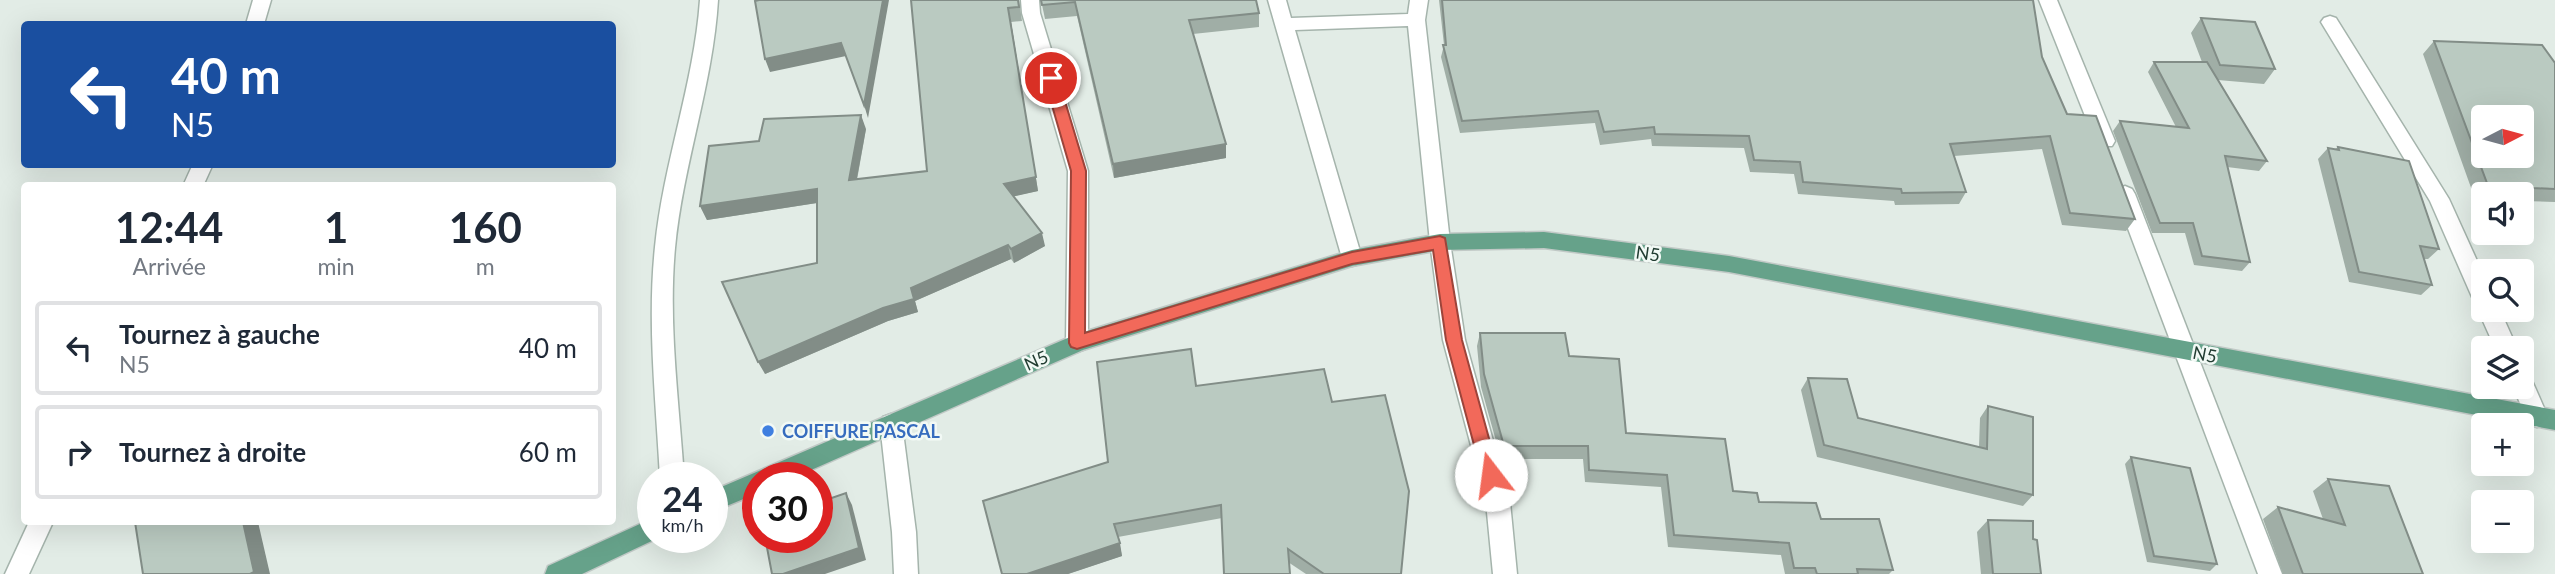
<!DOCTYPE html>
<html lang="fr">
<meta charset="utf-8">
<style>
body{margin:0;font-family:Lato,sans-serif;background:#f6f6f7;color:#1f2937;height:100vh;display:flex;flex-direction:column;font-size:26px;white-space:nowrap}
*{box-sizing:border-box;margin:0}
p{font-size:23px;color:#747a83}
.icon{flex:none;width:38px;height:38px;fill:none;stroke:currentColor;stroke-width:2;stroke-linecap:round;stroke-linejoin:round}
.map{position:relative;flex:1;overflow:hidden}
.drawer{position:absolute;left:21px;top:182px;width:595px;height:343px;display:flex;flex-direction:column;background:#fff;border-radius:7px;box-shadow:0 7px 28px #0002}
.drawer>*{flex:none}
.top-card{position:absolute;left:21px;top:21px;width:595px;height:147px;border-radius:7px;box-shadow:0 7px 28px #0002;background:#1a4fa0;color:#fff;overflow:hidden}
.needle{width:46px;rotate:84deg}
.tools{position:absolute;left:2471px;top:105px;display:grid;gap:14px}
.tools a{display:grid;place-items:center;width:63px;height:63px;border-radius:7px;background:#fff;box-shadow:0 7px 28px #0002;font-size:35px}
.speed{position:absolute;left:637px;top:462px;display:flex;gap:14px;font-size:35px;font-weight:700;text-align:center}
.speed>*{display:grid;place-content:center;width:91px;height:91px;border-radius:50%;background:#fff;box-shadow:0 7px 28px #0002;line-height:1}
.speed small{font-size:18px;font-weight:400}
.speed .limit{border:10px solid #d22;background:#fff;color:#111}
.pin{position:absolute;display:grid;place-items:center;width:60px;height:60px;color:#fff;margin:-30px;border:4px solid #fff;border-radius:50%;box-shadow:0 2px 7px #0007}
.me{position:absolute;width:77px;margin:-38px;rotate:345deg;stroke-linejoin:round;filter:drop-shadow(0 0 5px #0008)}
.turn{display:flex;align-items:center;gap:24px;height:147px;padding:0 35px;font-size:32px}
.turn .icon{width:91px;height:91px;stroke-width:2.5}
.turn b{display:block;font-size:49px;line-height:60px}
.eta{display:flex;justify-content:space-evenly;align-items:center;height:119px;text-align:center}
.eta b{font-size:42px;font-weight:700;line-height:49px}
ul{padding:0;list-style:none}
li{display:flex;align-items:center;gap:21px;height:94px;margin:0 14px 10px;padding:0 21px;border:4px solid #e0e1e3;border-radius:7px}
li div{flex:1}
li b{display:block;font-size:26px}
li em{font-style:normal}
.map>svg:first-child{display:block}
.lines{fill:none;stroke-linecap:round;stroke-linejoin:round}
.street-casing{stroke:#a5b4ac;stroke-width:3}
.primary-casing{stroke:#c1c9c6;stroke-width:3}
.street{fill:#fff;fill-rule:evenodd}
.primary{fill:#66a28a;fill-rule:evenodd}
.wall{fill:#a0aea6}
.shaded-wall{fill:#828d87}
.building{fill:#bacac1;stroke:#828d87;stroke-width:2;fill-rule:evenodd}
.route{fill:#f2695a;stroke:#9d443a;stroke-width:2}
.shop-dot{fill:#3f7fe0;stroke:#f2f9f5;stroke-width:2.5}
.labels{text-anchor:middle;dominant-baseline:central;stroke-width:5;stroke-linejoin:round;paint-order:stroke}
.street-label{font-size:18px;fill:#223d32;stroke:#f2f9f5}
.shop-label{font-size:18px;font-weight:bold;fill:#366cbe;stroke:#f2f9f5;text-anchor:start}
</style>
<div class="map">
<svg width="2555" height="574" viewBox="0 0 2555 574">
<rect width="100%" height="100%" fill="#e2ece6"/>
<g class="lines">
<g class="street-casing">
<g id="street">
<polygon points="253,0 271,0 264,24 246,24"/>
<path d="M700,0H718C713,84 683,164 675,248C668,324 679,401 684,478H660C656,401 647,324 655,247C663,164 694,84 700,0Z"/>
<polygon points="1021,0 1039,0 1040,13 1088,171 1088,343 1085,349 1077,352 1069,349 1066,343 1068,171 1022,13"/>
<polygon points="1268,0 1286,0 1291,18 1408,14 1410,0 1428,0 1425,20 1450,242 1465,340 1510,502 1517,574 1493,574 1486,502 1443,340 1430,242 1408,26 1295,30 1362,258 1359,264 1352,266 1345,264 1342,258"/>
<polygon points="2039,0 2057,0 2115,141 2112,146 2098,146 2095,141"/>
<polygon points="2330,16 2336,18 2449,199 2483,274 2483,310 2500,310 2517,348 2495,348 2478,310 2481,305 2476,303 2472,297 2430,201 2321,22 2324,18"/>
<polygon points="193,164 213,164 203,186 183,186"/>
<polygon points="2125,186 2132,189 2135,194 2282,574 2258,574 2115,194 2118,189"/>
<polygon points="2522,374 2530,376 2548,417 2545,424 2537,427 2529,424 2513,387 2522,387"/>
<polygon points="891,414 899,417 902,424 916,532 918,574 894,574 892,532 880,424 883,417"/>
<polygon points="29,522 53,522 29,574 5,574"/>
</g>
</g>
<g class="primary-casing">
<g id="primary">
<polygon points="1544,232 1729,256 2555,410 2555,430 1729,272 1544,248 1440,250 1352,266 1083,350 793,478 758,478 758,493 712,512 712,491 1077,334 1352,250 1440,234"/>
<polygon points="653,518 653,537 660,537 582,574 545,574 548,566"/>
</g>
</g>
<use href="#street" class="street"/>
<use href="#primary" class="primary"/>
</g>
<g class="wall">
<polygon points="911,0 1019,0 1022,21 1011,22 1038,191 1013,196 1045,246 1014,263 1011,259 915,301 918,312 888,321 765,374 817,263 817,203 707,220 700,206 759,141 866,129 857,180 927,171"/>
<polygon points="1041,0 1259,13 1259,27 1193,34 1226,144 1226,158 1114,178 1077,16 1045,19"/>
<polygon points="1439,0 2033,0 2042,57 2067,114 2135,219 2126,231 2062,225 2042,149 1954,156 1966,192 1959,204 1895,205 1894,201 1798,194 1794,174 1750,172 1744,148 1652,146 1651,139 1600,145 1595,123 1460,133 1441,57 1444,45"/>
<polygon points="2201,18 2275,69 2264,84 2218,80 2267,161 2259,171 2227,167 2250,262 2242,271 2194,265 2185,233 2152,233 2113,131 2120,121 2176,127 2148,72 2154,62 2202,62 2191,33"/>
<polygon points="2434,41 2555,63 2555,202 2522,201 2522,194 2483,194 2483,197 2474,196 2423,54"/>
<polygon points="2338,147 2439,249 2428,259 2424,259 2432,285 2421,295 2349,282 2318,159 2328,148 2335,149"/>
<polygon points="1480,333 1569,356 1626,433 1733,491 1759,502 1821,519 1893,570 1889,574 1785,574 1781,555 1668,547 1661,487 1585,482 1583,459 1501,459 1481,387 1477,346"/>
<polygon points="1808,378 1858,418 1979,447 1980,418 1988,406 2033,495 2023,506 1817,457 1801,390"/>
<polygon points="1196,386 1332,402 1401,574 1306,574 1222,518 1118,537 1122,556 1068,574 1002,574 1108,462"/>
<polygon points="2131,457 2217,564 2210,571 2147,562 2125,464"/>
<polygon points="2328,479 2423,574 2283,574 2263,519 2278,507 2323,519 2313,491"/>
<polygon points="1988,520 2041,574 1981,574 1977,532"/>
</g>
<g class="shaded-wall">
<polygon points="883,0 889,0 868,118 864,105"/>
<polygon points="1011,22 1038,191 1007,198 1004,184"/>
<polygon points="841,43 846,56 770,72 765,59"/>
<polygon points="861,115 866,129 854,194 849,180"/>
<polygon points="1226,144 1226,158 1114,178 1113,164"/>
<polygon points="817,189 823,202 707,220 700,206"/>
<polygon points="1042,233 1045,246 1014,263 1011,249"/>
<polygon points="1008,245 1011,259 915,301 918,312 888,321 765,374 758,362 911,288"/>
<polygon points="846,493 852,505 866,560 825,574 783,574"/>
<polygon points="243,522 258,522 270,574 250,574"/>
<polygon points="1120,543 1122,556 1068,574 1027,574"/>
</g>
<g class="building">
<polygon points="759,0 883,0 864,105 841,43 765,59 755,1"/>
<polygon points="911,0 1018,0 1019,7 1008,8 1036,177 1004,184 1042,233 1011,249 1008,245 911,288 914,299 883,308 758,362 722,282 817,263 817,189 700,206 709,146 759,141 764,119 861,115 849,180 927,171"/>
<polygon points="1041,0 1256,0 1259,13 1189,20 1226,144 1113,164 1075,2 1042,5"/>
<polygon points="1442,0 2033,0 2042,57 2067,114 2096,116 2135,219 2070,213 2050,136 1950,144 1966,192 1902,193 1901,189 1803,182 1800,162 1754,160 1749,136 1655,134 1654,127 1604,132 1598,111 1462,121 1443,45 1446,45"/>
<polygon points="2201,18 2255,22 2275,69 2220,65"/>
<path d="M2434,41L2542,45L2555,63V189L2532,188L2487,183ZM2483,117H2522V156H2483Z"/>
<polygon points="2154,62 2207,62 2267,161 2225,156 2250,262 2202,256 2193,223 2160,223 2120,121 2189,128"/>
<polygon points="2338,147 2409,161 2439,249 2420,246 2432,285 2359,272 2328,148 2339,150"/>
<polygon points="1480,333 1565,333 1569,356 1619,359 1626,433 1725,439 1733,491 1757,493 1759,502 1816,503 1821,519 1879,519 1893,570 1857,569 1858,574 1817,574 1815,568 1794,568 1789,543 1674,535 1667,475 1589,470 1588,446 1504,446 1484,374"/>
<polygon points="1191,349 1196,386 1324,369 1332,402 1385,395 1409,491 1401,574 1324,574 1288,549 1290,574 1224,574 1221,505 1114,524 1120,543 1027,574 1002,574 983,501 1108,462 1097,362"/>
<polygon points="1808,378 1847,379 1858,418 1987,449 1988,406 2033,417 2033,495 1824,445"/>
<polygon points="2131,457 2190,468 2217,564 2154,556"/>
<polygon points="2328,479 2389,486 2423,574 2303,574 2278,507 2345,525"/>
<polygon points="846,493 859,548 783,574 772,574 765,537 817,537 817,503"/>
<polygon points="1988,520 2033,521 2033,539 2037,540 2041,574 1993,574"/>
<polygon points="135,522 243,522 254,572 250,574 143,574"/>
</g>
<polygon class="route" points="1051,73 1058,78 1086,171 1085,333 1352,252 1440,236 1445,238 1462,340 1499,475 1497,481 1491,483 1484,481 1482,475 1446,340 1433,250 1352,264 1077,349 1071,347 1069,343 1071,171 1044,78"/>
<circle class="shop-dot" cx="768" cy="431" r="7"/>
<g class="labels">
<g class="street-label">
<text transform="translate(1648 253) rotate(8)">N5</text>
<text transform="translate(2205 354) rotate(11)">N5</text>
<text transform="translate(1036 360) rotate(-24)">N5</text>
</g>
<g class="shop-label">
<text x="782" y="431">COIFFURE PASCAL</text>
</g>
</g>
</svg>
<div class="tools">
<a><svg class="needle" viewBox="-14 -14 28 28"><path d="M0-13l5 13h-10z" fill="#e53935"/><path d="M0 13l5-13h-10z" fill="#747a83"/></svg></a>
<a><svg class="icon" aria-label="sound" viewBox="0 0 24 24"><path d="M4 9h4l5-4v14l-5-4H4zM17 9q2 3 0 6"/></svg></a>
<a><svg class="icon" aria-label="search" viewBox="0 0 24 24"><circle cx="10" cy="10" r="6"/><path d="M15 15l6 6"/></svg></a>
<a><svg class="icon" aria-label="layers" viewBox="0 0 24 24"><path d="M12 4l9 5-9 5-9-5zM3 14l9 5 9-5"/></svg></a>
<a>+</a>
<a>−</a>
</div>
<div class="speed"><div>24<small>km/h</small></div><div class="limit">30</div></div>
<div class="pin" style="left:1051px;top:78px;background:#d93025"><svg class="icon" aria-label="arrive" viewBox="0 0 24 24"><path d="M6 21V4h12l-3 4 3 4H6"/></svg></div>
<svg class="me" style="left:1491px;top:475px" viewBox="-20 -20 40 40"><circle r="19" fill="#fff"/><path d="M0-13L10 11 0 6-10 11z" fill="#f2695a"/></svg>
<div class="top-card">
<div class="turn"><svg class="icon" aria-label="left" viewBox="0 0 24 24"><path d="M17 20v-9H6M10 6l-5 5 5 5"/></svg><div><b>40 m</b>N5</div></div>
</div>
<section class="drawer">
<div class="eta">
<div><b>12:44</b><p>Arrivée</p></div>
<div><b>1</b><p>min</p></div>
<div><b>160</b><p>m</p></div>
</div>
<ul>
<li><svg class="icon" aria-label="left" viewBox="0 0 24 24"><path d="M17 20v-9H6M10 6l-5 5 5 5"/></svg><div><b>Tournez à gauche</b><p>N5</p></div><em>40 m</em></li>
<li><svg class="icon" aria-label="right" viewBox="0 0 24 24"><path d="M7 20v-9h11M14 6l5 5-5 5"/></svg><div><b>Tournez à droite</b></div><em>60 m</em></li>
</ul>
</section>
</div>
